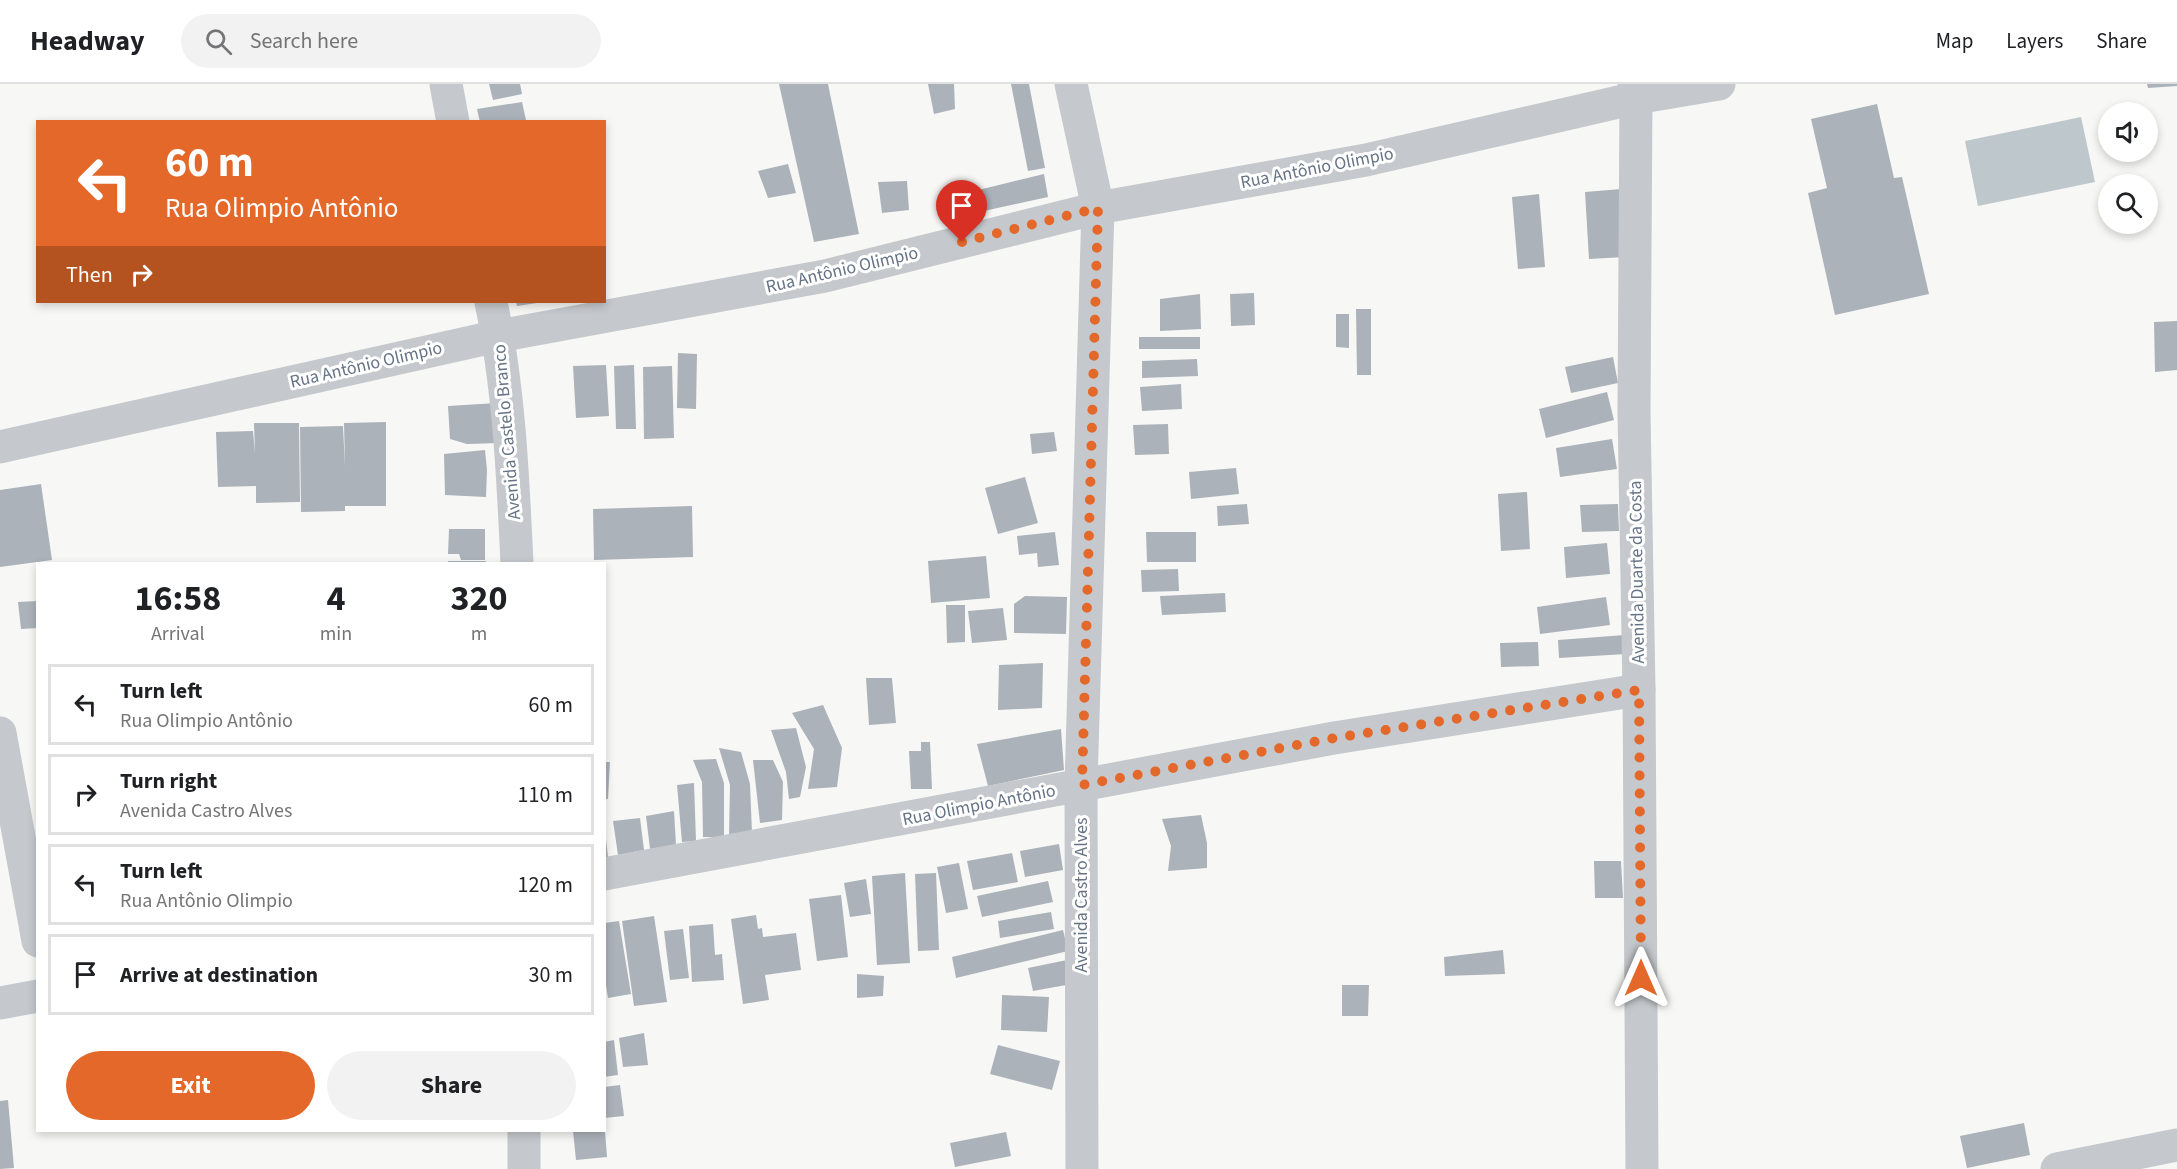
<!DOCTYPE html>
<meta charset="utf-8">
<style>
body{margin:0;font-family:"Source Sans 3",sans-serif;background:#f2f2f2;color:#202124;height:100vh;display:flex;flex-direction:column;font-size:22px;white-space:nowrap}
*{box-sizing:border-box;margin:0}
p{font-size:20px;color:#757577}
.icon{flex:none;width:33px;height:33px;fill:none;stroke:currentColor;stroke-width:2;stroke-linecap:round;stroke-linejoin:round}
.map{position:relative;flex:1;overflow:hidden}
.panel{position:absolute;left:36px;top:478px;width:570px;height:570px;display:flex;flex-direction:column;background:#fff;border-radius:0px;box-shadow:0 3px 9px #0003}
.panel>*{flex:none}
.hud{position:absolute;left:36px;top:36px;width:570px;height:183px;border-radius:0px;box-shadow:0 3px 9px #0003;background:#e36829;color:#fff;overflow:hidden}
.tools{position:absolute;left:2098px;top:18px;display:grid;gap:12px}
.tools a{display:grid;place-items:center;width:60px;height:60px;border-radius:50%;background:#fff;box-shadow:0 3px 9px #0003;font-size:30px}
.pin{position:absolute;display:grid;place-items:center;width:51px;height:51px;color:#fff;margin:-62px -26px;border-radius:50% 50% 50% 0;rotate:-45deg;box-shadow:0 0 6px #0007}
.pin .icon{rotate:45deg}
.me{position:absolute;width:66px;margin:-33px;rotate:0deg;stroke-linejoin:round;filter:drop-shadow(0 0 4px #0008)}
.turn{display:flex;align-items:center;gap:21px;height:126px;padding:0 30px;font-size:27px}
.turn .icon{width:78px;height:78px;stroke-width:2.5}
.turn b{display:block;font-size:42px;line-height:51px}
.then{display:flex;align-items:center;height:57px;padding:0 30px;background:#0003;gap:12px;font-size:22px}
.eta{display:flex;justify-content:space-evenly;align-items:center;height:102px;text-align:center}
.eta b{font-size:36px;font-weight:700;line-height:42px}
.action{display:flex;gap:12px;margin-top:auto;padding:12px 30px}
.action a{flex:1;height:69px;border-radius:36px;background:#e36829;color:#fff;font-size:24px;font-weight:700;line-height:69px;text-align:center}
.action a+a{background:#f2f2f2;color:#202124}
ul{padding:0;list-style:none}
li{display:flex;align-items:center;gap:18px;height:81px;margin:0 12px 9px;padding:0 18px;border:3px solid #e0e0e0;border-radius:0px}
li div{flex:1}
li b{display:block;font-size:22px}
li em{font-style:normal}
header{display:flex;align-items:center;gap:36px;box-sizing:border-box;height:84px;padding:0 30px;background:#fff;border-bottom:2px solid #e0e0e0}
header strong{font-size:28px}
nav{display:flex;gap:33px;margin-inline-start:auto;font-size:21px}
.search{width:420px;height:54px;background:#f2f2f2;display:flex;align-items:center;gap:15px;box-sizing:border-box;padding:0 21px;border-radius:33px;color:#757577;font-size:22px}
.map>svg:first-child{display:block}
.water{fill:#bec7cc}
.building{fill:#acb2ba}
.lines{fill:none;stroke-linecap:round;stroke-linejoin:round}
.minor{stroke:#c5c8cc;stroke-width:33}
.route{stroke:#e36829;stroke-width:10;stroke-dasharray:0 18}
.labels{text-anchor:middle;dominant-baseline:central;stroke-width:6;stroke-linejoin:round;paint-order:stroke}
.street-label{font-size:18px;fill:#667486;stroke:#fff}
</style>
<header>
<strong>Headway</strong>
<div class="search"><svg class="icon" aria-label="search" viewBox="0 0 24 24"><circle cx="10" cy="10" r="6"/><path d="M15 15l6 6"/></svg>Search here</div>
<nav><a>Map</a><a>Layers</a><a>Share</a></nav>
</header>
<div class="map">
<svg width="2177" height="1085" viewBox="0 0 2177 1085">
<rect width="100%" height="100%" fill="#f7f7f5"/>
<polygon class="water" points="2081,33 2095,98 1978,122 1965,57"/>
<g class="building">
<polygon points="489,0 520,0 522,10 493,16"/>
<polygon points="779,0 828,0 859,150 814,158"/>
<polygon points="928,0 954,0 955,25 934,30"/>
<polygon points="1011,0 1029,0 1045,84 1028,87"/>
<polygon points="2147,0 2177,0 2177,2 2148,4"/>
<polygon points="522,18 526,36 480,38 477,25"/>
<polygon points="1877,20 1894,94 1902,93 1929,210 1835,231 1808,109 1827,104 1811,35"/>
<polygon points="788,80 796,109 768,114 758,87"/>
<polygon points="1044,90 1048,113 952,134 946,114"/>
<polygon points="907,97 909,126 882,129 878,98"/>
<polygon points="1621,105 1625,173 1589,175 1585,108"/>
<polygon points="1539,110 1545,183 1518,185 1512,113"/>
<polygon points="1254,209 1255,241 1231,242 1230,210"/>
<polygon points="1200,210 1201,245 1160,247 1160,215"/>
<polygon points="516,218 536,218 537,219 517,222"/>
<polygon points="1356,225 1371,225 1371,291 1357,291"/>
<polygon points="1336,230 1349,230 1349,264 1336,263"/>
<polygon points="2177,237 2177,286 2155,288 2154,238"/>
<rect x="1139" y="253" width="61" height="12"/>
<polygon points="678,269 697,270 696,325 677,324"/>
<polygon points="1613,273 1618,299 1571,309 1565,283"/>
<polygon points="1197,275 1198,292 1142,294 1142,277"/>
<polygon points="606,281 609,332 576,334 573,282"/>
<polygon points="634,281 636,345 616,345 614,282"/>
<polygon points="672,282 674,354 644,355 643,283"/>
<polygon points="1181,300 1182,325 1142,327 1140,303"/>
<polygon points="1607,308 1614,336 1546,354 1539,325"/>
<polygon points="497,319 499,359 467,360 450,355 448,322"/>
<polygon points="386,338 386,422 345,422 345,427 301,428 300,343 343,342 345,383 344,339"/>
<polygon points="254,339 299,339 300,418 256,419 256,402 218,403 216,348 253,347 255,369"/>
<polygon points="1168,340 1169,370 1135,371 1133,341"/>
<polygon points="1054,348 1057,367 1032,370 1030,350"/>
<polygon points="1612,355 1617,385 1560,393 1556,364"/>
<polygon points="485,366 487,386 486,413 445,411 444,370"/>
<polygon points="1236,384 1239,410 1191,415 1189,388"/>
<polygon points="1025,393 1038,439 998,450 985,404"/>
<polygon points="41,400 52,476 0,483 0,406"/>
<polygon points="1527,408 1530,465 1501,467 1498,410"/>
<polygon points="1247,420 1249,440 1218,442 1217,422"/>
<polygon points="1618,420 1619,447 1582,448 1580,421"/>
<polygon points="692,422 693,473 594,476 593,425"/>
<polygon points="449,445 485,445 485,476 461,476 459,470 448,470"/>
<polygon points="1055,448 1059,481 1038,483 1037,469 1019,471 1017,452"/>
<polygon points="1146,448 1196,448 1196,478 1147,478"/>
<polygon points="1607,459 1610,490 1566,494 1564,463"/>
<polygon points="986,472 990,514 931,519 928,477"/>
<rect x="448" y="477" width="38" height="3"/>
<polygon points="1178,485 1179,507 1142,508 1141,486"/>
<polygon points="1225,509 1226,528 1162,531 1160,512"/>
<polygon points="1025,512 1067,513 1066,550 1014,549 1014,520"/>
<polygon points="1606,513 1610,541 1540,550 1537,523"/>
<polygon points="38,517 38,544 21,545 18,518"/>
<polygon points="946,521 965,521 965,558 947,559"/>
<polygon points="1003,524 1007,556 972,559 968,527"/>
<polygon points="1625,551 1626,570 1559,574 1558,556"/>
<polygon points="1538,558 1539,582 1501,583 1500,559"/>
<polygon points="1043,579 1042,624 998,626 999,581"/>
<polygon points="866,594 892,594 896,639 869,641"/>
<polygon points="823,621 842,664 837,703 808,705 814,665 792,629"/>
<polygon points="796,644 806,683 800,713 789,715 786,688 771,646"/>
<polygon points="1061,645 1064,686 988,702 977,660"/>
<polygon points="921,658 930,658 932,705 911,705 909,667 921,667"/>
<polygon points="719,664 741,668 750,700 752,749 729,752 730,701"/>
<polygon points="716,675 724,699 724,753 703,753 702,698 693,676"/>
<polygon points="753,676 773,676 783,698 782,736 760,739"/>
<polygon points="604,678 610,678 608,715 604,715"/>
<polygon points="694,699 696,757 682,758 677,701"/>
<polygon points="674,727 676,761 650,765 646,732"/>
<polygon points="1201,731 1207,759 1207,784 1168,787 1171,762 1162,735"/>
<polygon points="640,734 644,766 618,771 613,737"/>
<polygon points="606,755 608,773 604,774 604,756"/>
<polygon points="1059,760 1063,786 1025,793 1020,767"/>
<polygon points="1012,769 1018,798 973,806 967,777"/>
<polygon points="1594,777 1621,777 1623,814 1595,814"/>
<polygon points="959,779 968,825 946,829 937,783"/>
<polygon points="905,789 910,879 877,881 872,792"/>
<polygon points="936,789 939,866 918,867 915,790"/>
<polygon points="866,795 871,830 850,833 844,799"/>
<polygon points="1048,797 1053,818 982,833 977,812"/>
<polygon points="841,811 848,873 817,877 809,815"/>
<polygon points="1051,828 1054,845 1000,854 998,837"/>
<polygon points="756,831 758,845 762,844 763,853 796,849 801,886 765,891 769,916 743,920 731,835"/>
<polygon points="654,832 667,918 634,922 622,837"/>
<polygon points="619,837 631,910 608,914 604,889 604,839"/>
<polygon points="713,840 715,871 722,870 724,896 692,898 689,842"/>
<polygon points="683,845 689,894 670,896 664,847"/>
<polygon points="1063,846 1068,867 956,894 952,873"/>
<polygon points="1503,866 1505,890 1445,892 1444,873"/>
<polygon points="1067,876 1072,900 1033,907 1028,884"/>
<polygon points="857,890 884,892 883,912 857,914"/>
<polygon points="1342,901 1369,901 1368,932 1342,932"/>
<polygon points="1002,911 1049,913 1047,948 1001,946"/>
<polygon points="644,949 648,981 623,983 619,954"/>
<polygon points="614,956 618,991 604,993 604,958"/>
<polygon points="998,961 1060,977 1052,1006 990,990"/>
<polygon points="620,1001 624,1032 604,1034 604,1003"/>
<polygon points="8,1016 14,1084 0,1085 0,1017"/>
<polygon points="2024,1039 2030,1071 1967,1084 1960,1052"/>
<polygon points="573,1047 605,1047 607,1073 576,1076"/>
<polygon points="1006,1048 1011,1072 955,1083 950,1059"/>
</g>
<g class="lines">
<g class="minor">
<polyline points="446,0 453,38"/>
<polyline points="1071,0 1098,124 1081,701 1082,1085"/>
<polyline points="1634,0 1636,14 1634,328 1639,606 1642,1085"/>
<path d="M491,218C509,304 513,392 517,480"/>
<polyline points="0,363 498,252 825,192 1098,124 1366,76 1636,14 1719,0"/>
<polyline points="0,649 38,857"/>
<polyline points="604,790 1334,654 1639,606"/>
<polyline points="0,919 38,912"/>
<polyline points="524,1085 524,1047"/>
<polyline points="2057,1085 2177,1061"/>
</g>
</g>
<g class="lines">
<polyline class="route" points="962,158 1098,124 1082,701 1335,654 1639,606 1641,894"/>
</g>
<g class="labels">
<g class="street-label">
<text transform="translate(1317 84) rotate(-11)">Rua Antônio Olimpio</text>
<text transform="translate(842 186) rotate(-13)">Rua Antônio Olimpio</text>
<text transform="translate(366 281) rotate(-13)">Rua Antônio Olimpio</text>
<text transform="translate(507 348) rotate(-95)">Avenida Castelo Branco</text>
<text transform="translate(1637 488) rotate(-91)">Avenida Duarte da Costa</text>
<text transform="translate(979 721) rotate(-11)">Rua Olimpio Antônio</text>
<text transform="translate(1081 811) rotate(-90)">Avenida Castro Alves</text>
</g>
</g>
</svg>
<div class="tools">
<a><svg class="icon" aria-label="sound" viewBox="0 0 24 24"><path d="M4 9h4l5-4v14l-5-4H4zM17 9q2 3 0 6"/></svg></a>
<a><svg class="icon" aria-label="search" viewBox="0 0 24 24"><circle cx="10" cy="10" r="6"/><path d="M15 15l6 6"/></svg></a>
</div>
<div class="pin" style="left:962px;top:158px;background:#d93025"><svg class="icon" aria-label="arrive" viewBox="0 0 24 24"><path d="M6 21V4h12l-3 4 3 4H6"/></svg></div>
<svg class="me" style="left:1641px;top:894px" viewBox="-20 -20 40 40"><path d="M0-17L14 15 0 8-14 15z" fill="#e36829" stroke="#fff" stroke-width="4"/></svg>
<div class="hud">
<div class="turn"><svg class="icon" aria-label="left" viewBox="0 0 24 24"><path d="M17 20v-9H6M10 6l-5 5 5 5"/></svg><div><b>60 m</b>Rua Olimpio Antônio</div></div>
<div class="then">Then<svg class="icon" aria-label="right" viewBox="0 0 24 24"><path d="M7 20v-9h11M14 6l5 5-5 5"/></svg></div>
</div>
<section class="panel">
<div class="eta">
<div><b>16:58</b><p>Arrival</p></div>
<div><b>4</b><p>min</p></div>
<div><b>320</b><p>m</p></div>
</div>
<ul>
<li><svg class="icon" aria-label="left" viewBox="0 0 24 24"><path d="M17 20v-9H6M10 6l-5 5 5 5"/></svg><div><b>Turn left</b><p>Rua Olimpio Antônio</p></div><em>60 m</em></li>
<li><svg class="icon" aria-label="right" viewBox="0 0 24 24"><path d="M7 20v-9h11M14 6l5 5-5 5"/></svg><div><b>Turn right</b><p>Avenida Castro Alves</p></div><em>110 m</em></li>
<li><svg class="icon" aria-label="left" viewBox="0 0 24 24"><path d="M17 20v-9H6M10 6l-5 5 5 5"/></svg><div><b>Turn left</b><p>Rua Antônio Olimpio</p></div><em>120 m</em></li>
<li><svg class="icon" aria-label="arrive" viewBox="0 0 24 24"><path d="M6 21V4h12l-3 4 3 4H6"/></svg><div><b>Arrive at destination</b></div><em>30 m</em></li>
</ul>
<div class="action"><a>Exit</a><a>Share</a></div>
</section>
</div>
